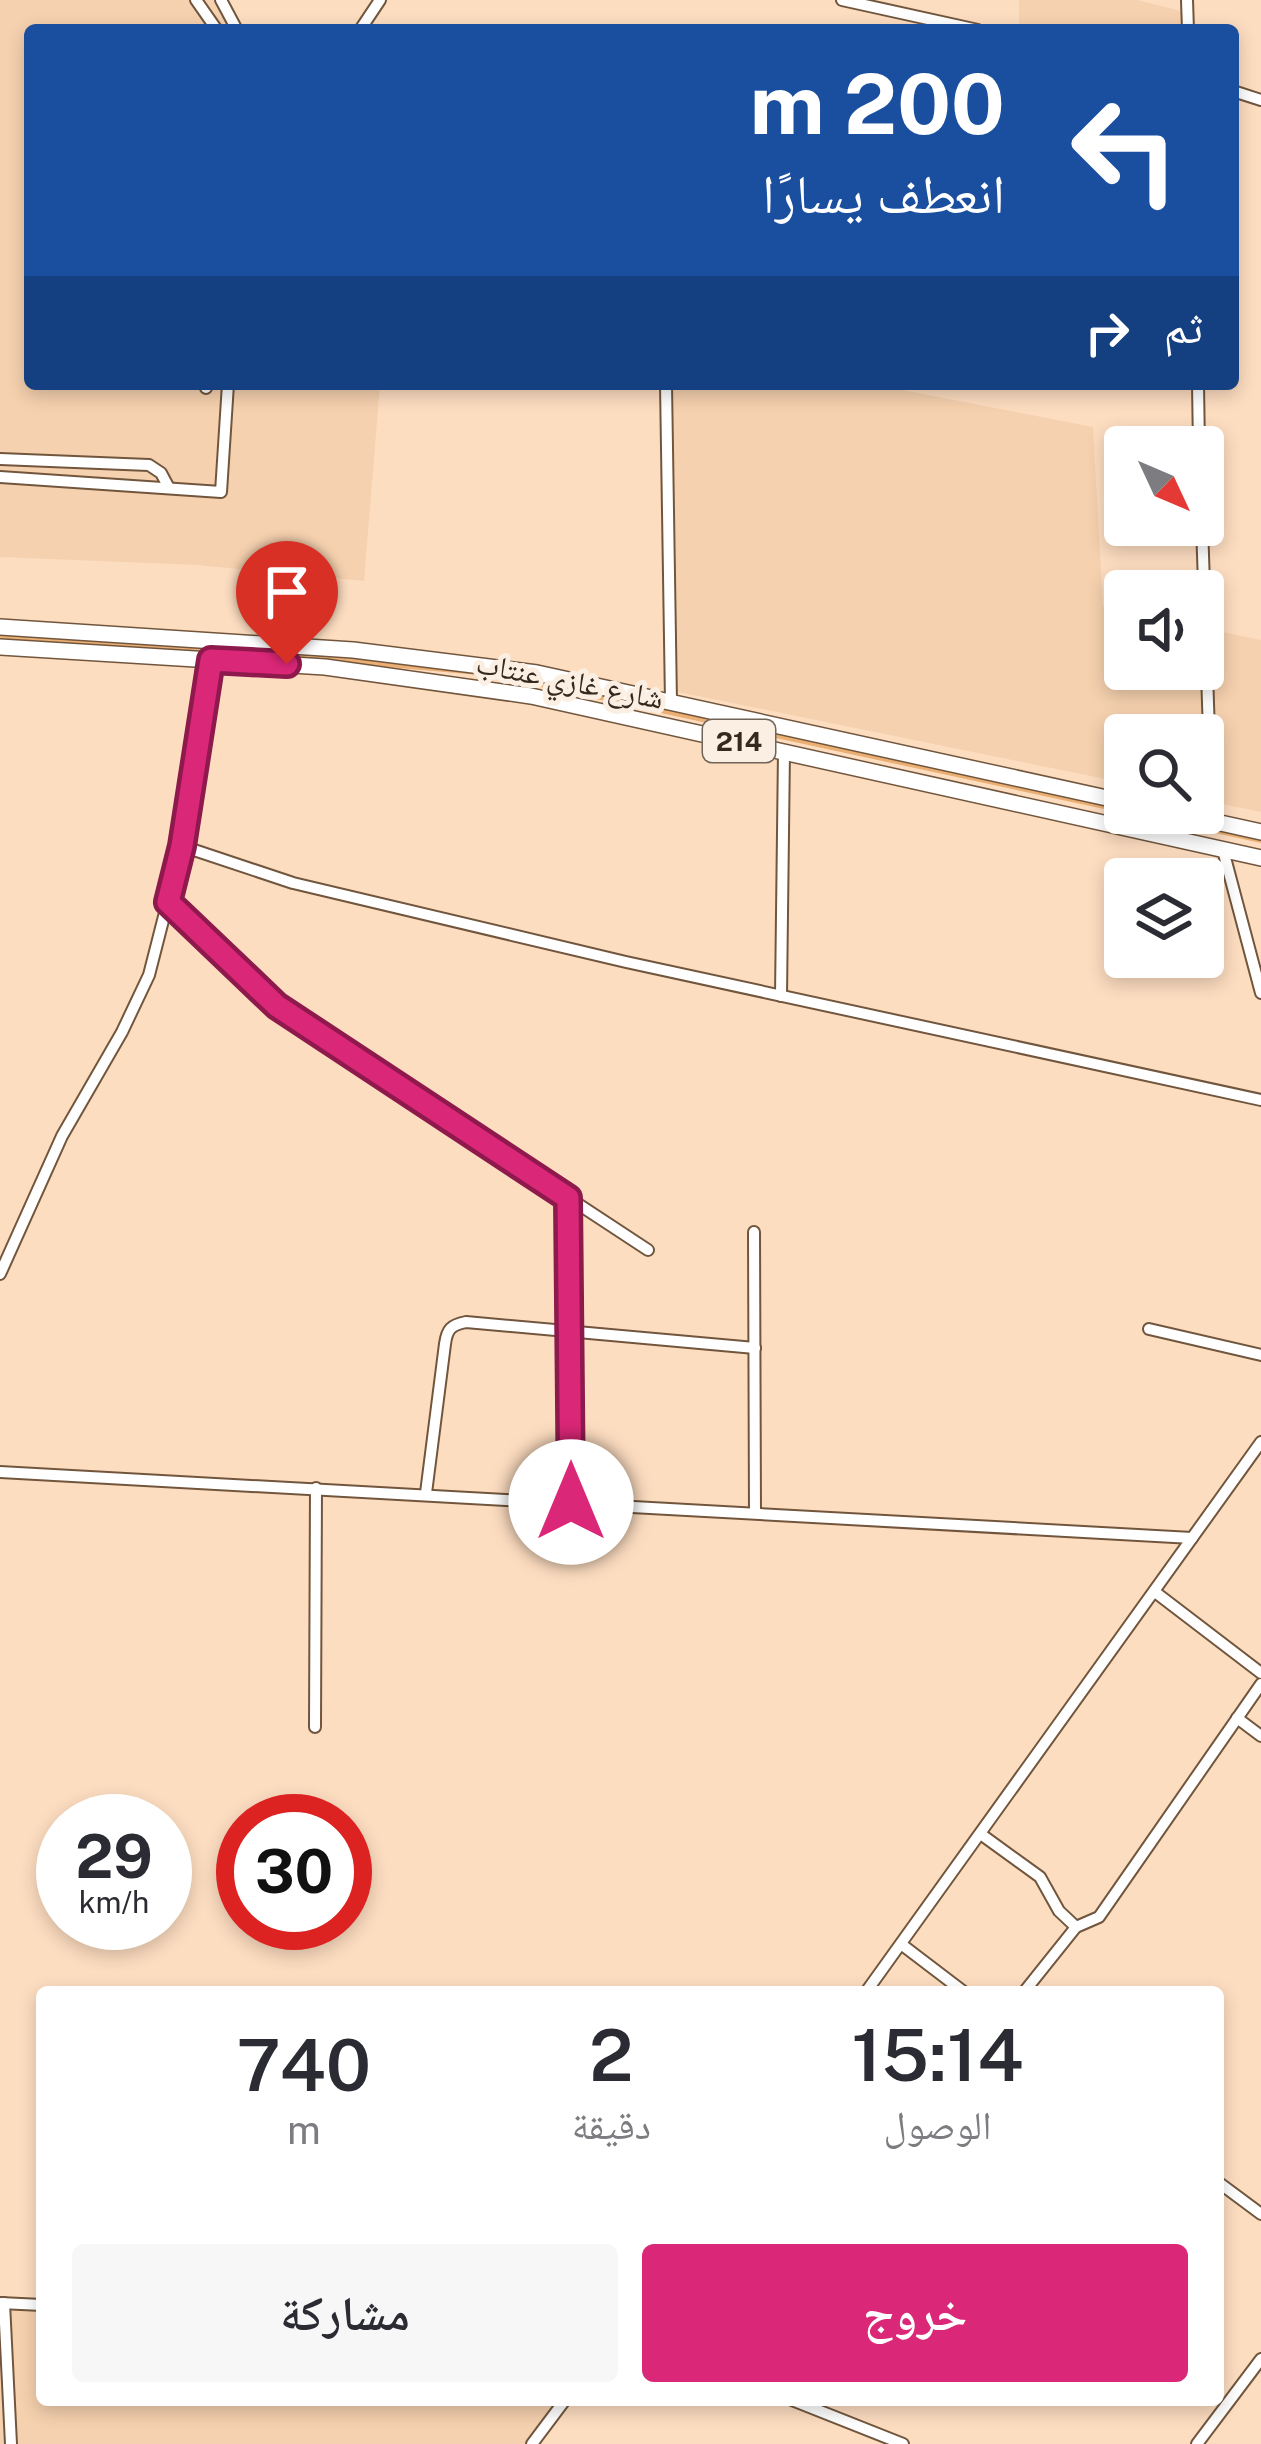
<!DOCTYPE html>
<html lang="ar">
<meta charset="utf-8">
<style>
body{margin:0;font-family:"Public Sans","Noto Naskh Arabic",sans-serif;background:#f7f7f7;color:#2b2b33;direction:rtl;height:100vh;display:flex;flex-direction:column;font-size:45px;white-space:nowrap}
*{box-sizing:border-box;margin:0}
p{font-size:39px;color:#7c7c81}
.icon{flex:none;width:66px;height:66px;fill:none;stroke:currentColor;stroke-width:2;stroke-linecap:round;stroke-linejoin:round}
.map{position:relative;flex:1;overflow:hidden;direction:ltr}
.sheet{position:absolute;left:36px;top:1986px;width:1188px;height:420px;display:flex;flex-direction:column;background:#fff;border-radius:12px;box-shadow:0 6px 18px #0003;direction:rtl}
.sheet>*{flex:none}
.top-card{position:absolute;left:24px;top:24px;width:1215px;height:366px;border-radius:12px;box-shadow:0 6px 18px #0003;direction:rtl;background:#1a4fa0;color:#fff;overflow:hidden}
.needle{width:78px;rotate:134deg}
.controls{position:absolute;left:1104px;top:426px;display:grid;gap:24px}
.controls a{display:grid;place-items:center;width:120px;height:120px;border-radius:12px;background:#fff;box-shadow:0 6px 18px #0003;font-size:60px}
.speed{position:absolute;left:36px;top:1794px;display:flex;gap:24px;font-size:60px;font-weight:700;text-align:center}
.speed>*{display:grid;place-content:center;width:156px;height:156px;border-radius:50%;background:#fff;box-shadow:0 6px 18px #0003;line-height:1}
.speed small{font-size:30px;font-weight:400}
.speed .limit{border:18px solid #d22;background:#fff;color:#111}
.pin{position:absolute;display:grid;place-items:center;width:102px;height:102px;color:#fff;margin:-123px -51px;border-radius:50% 50% 50% 0;rotate:-45deg;box-shadow:0 0 12px #0007}
.pin .icon{rotate:45deg}
.me{position:absolute;width:132px;margin:-66px;rotate:0deg;stroke-linejoin:round;filter:drop-shadow(0 0 9px #0008)}
.turn{display:flex;align-items:center;gap:42px;height:252px;padding:0 36px;font-size:54px}
.turn .icon{width:156px;height:156px;stroke-width:2.5}
.turn b{display:block;font-size:84px;line-height:102px}
.then{display:flex;align-items:center;height:114px;padding:0 36px;background:#0003;gap:24px;font-size:45px}
.eta{display:flex;justify-content:space-evenly;align-items:center;height:204px;text-align:center}
.eta b{font-size:72px;font-weight:600;line-height:84px}
.button{display:flex;gap:24px;margin-top:auto;padding:24px 36px}
.button a{flex:1;height:138px;border-radius:12px;background:#db2777;color:#fff;font-size:48px;font-weight:600;line-height:138px;text-align:center}
.button a+a{background:#f7f7f7;color:#2b2b33}
.map>svg:first-child{display:block}
.built{fill:#f6d1af}
.green{fill:#ebaf74}
.lines{fill:none;stroke-linecap:round;stroke-linejoin:round}
.minor-casing{stroke:#71563d;stroke-width:14}
.highway-casing{stroke:#71563d;stroke-width:18}
.minor{stroke:#fff;stroke-width:10}
.highway{stroke:#fff;stroke-width:15}
.route-casing{stroke:#8e194d;stroke-width:30}
.route{stroke:#db2777;stroke-width:21}
.labels{text-anchor:middle;dominant-baseline:central;stroke-width:10;stroke-linejoin:round;paint-order:stroke}
.shield{fill:#fbeee3;stroke:#706459;stroke-width:3}
.shield-label{font-size:27px;font-weight:bold;fill:#35291e}
.street-label{font-size:30px;fill:#35291e;stroke:#fbeee3}
</style>
<div class="map">
<svg width="1261" height="2444" viewBox="0 0 1261 2444">
<rect width="100%" height="100%" fill="#fdddc0"/>
<g class="built">
<polygon points="0,0 219,0 229,30 30,30 30,384 380,384 364,581 197,565 0,557"/>
<polygon points="1019,0 1138,0 1188,13 1188,30 1019,30"/>
<polygon points="673,384 872,384 1093,427 1103,606 1125,611 1125,669 1203,669 1203,628 1261,640 1261,812 1203,800 1203,735 1125,735 1125,783 678,692"/>
<polygon points="0,2296 42,2298 42,2400 560,2400 529,2444 0,2444"/>
</g>
<polygon class="green" points="0,635 348,656 496,671 1125,808 1125,813 1145,813 1261,839 1261,843 490,676 205,651 0,640"/>
<g class="lines">
<g class="minor-casing">
<g id="minor">
<polyline points="196,0 217,30"/>
<polyline points="221,0 237,30"/>
<polyline points="842,0 978,30"/>
<polyline points="1187,0 1188,30"/>
<polyline points="360,30 380,0"/>
<polyline points="1233,91 1261,100"/>
<polyline points="666,384 671,702"/>
<polyline points="1198,384 1199,447"/>
<polyline points="206,388 206,384"/>
<polyline points="0,459 149,465 161,473 169,488"/>
<polyline points="0,477 221,492 228,384"/>
<polyline points="1202,525 1211,792 1217,822"/>
<polyline points="182,846 293,883 626,962 1261,1100"/>
<polyline points="1223,850 1261,993"/>
<polyline points="168,901 277,1006 648,1250"/>
<polyline points="781,996 784,751"/>
<polyline points="568,1197 571,1502"/>
<polyline points="754,1232 755,1513"/>
<polyline points="0,1274 62,1136 122,1032 149,975 182,846 211,660"/>
<polyline points="1149,1329 1261,1355"/>
<polyline points="0,1472 1192,1538"/>
<path d="M426,1493L445,1344C447,1329 451,1325 466,1322L755,1348"/>
<polyline points="1155,1592 1261,1673"/>
<polyline points="1237,1718 1261,1736"/>
<polyline points="315,1727 316,1488"/>
<polyline points="982,1835 1040,1877 1059,1911 1076,1927"/>
<polyline points="901,1944 964,1992"/>
<polyline points="866,1992 1261,1442"/>
<polyline points="1024,1992 1076,1927 1099,1917 1261,1684"/>
<polyline points="1218,2182 1261,2214"/>
<polyline points="0,2303 42,2305"/>
<polyline points="4,2303 11,2444"/>
<polyline points="792,2400 903,2444"/>
<polyline points="532,2444 565,2400"/>
<polyline points="1197,2444 1261,2359"/>
</g>
</g>
<g class="highway-casing">
<g id="highway">
<polyline points="0,627 353,650 537,673 1125,802"/>
<polyline points="0,647 325,667 531,696 1261,858"/>
<polyline points="1175,813 1261,832"/>
</g>
</g>
<use href="#minor" class="minor"/>
<use href="#highway" class="highway"/>
</g>
<g class="lines">
<g class="route-casing">
<polyline id="route" points="287,664 211,660 182,846 168,902 277,1006 568,1198 571,1502"/>
</g>
<use href="#route" class="route"/>
</g>
<g class="labels">
<rect class="shield" x="703" y="720" width="72" height="42" rx="9"/>
<g class="shield-label">
<text x="739" y="741">214</text>
</g>
<g class="street-label">
<text transform="translate(570 680) rotate(11)">شارع غازي عنتاب</text>
</g>
</g>
</svg>
<div class="controls">
<a><svg class="needle" viewBox="-14 -14 28 28"><path d="M0-13l5 13h-10z" fill="#e53935"/><path d="M0 13l5-13h-10z" fill="#7c7c81"/></svg></a>
<a><svg class="icon" aria-label="sound" viewBox="0 0 24 24"><path d="M4 9h4l5-4v14l-5-4H4zM17 9q2 3 0 6"/></svg></a>
<a><svg class="icon" aria-label="search" viewBox="0 0 24 24"><circle cx="10" cy="10" r="6"/><path d="M15 15l6 6"/></svg></a>
<a><svg class="icon" aria-label="layers" viewBox="0 0 24 24"><path d="M12 4l9 5-9 5-9-5zM3 14l9 5 9-5"/></svg></a>
</div>
<div class="speed"><div>29<small>km/h</small></div><div class="limit">30</div></div>
<div class="pin" style="left:287px;top:664px;background:#d93025"><svg class="icon" aria-label="arrive" viewBox="0 0 24 24"><path d="M6 21V4h12l-3 4 3 4H6"/></svg></div>
<svg class="me" style="left:571px;top:1502px" viewBox="-20 -20 40 40"><circle r="19" fill="#fff"/><path d="M0-13L10 11 0 6-10 11z" fill="#db2777"/></svg>
<div class="top-card">
<div class="turn"><svg class="icon" aria-label="left" viewBox="0 0 24 24"><path d="M17 20v-9H6M10 6l-5 5 5 5"/></svg><div><b>200 m</b>انعطف يسارًا</div></div>
<div class="then">ثم<svg class="icon" aria-label="right" viewBox="0 0 24 24"><path d="M7 20v-9h11M14 6l5 5-5 5"/></svg></div>
</div>
<section class="sheet">
<div class="eta">
<div><b>15:14</b><p>الوصول</p></div>
<div><b>2</b><p>دقيقة</p></div>
<div><b>740</b><p>m</p></div>
</div>
<div class="button"><a>خروج</a><a>مشاركة</a></div>
</section>
</div>
